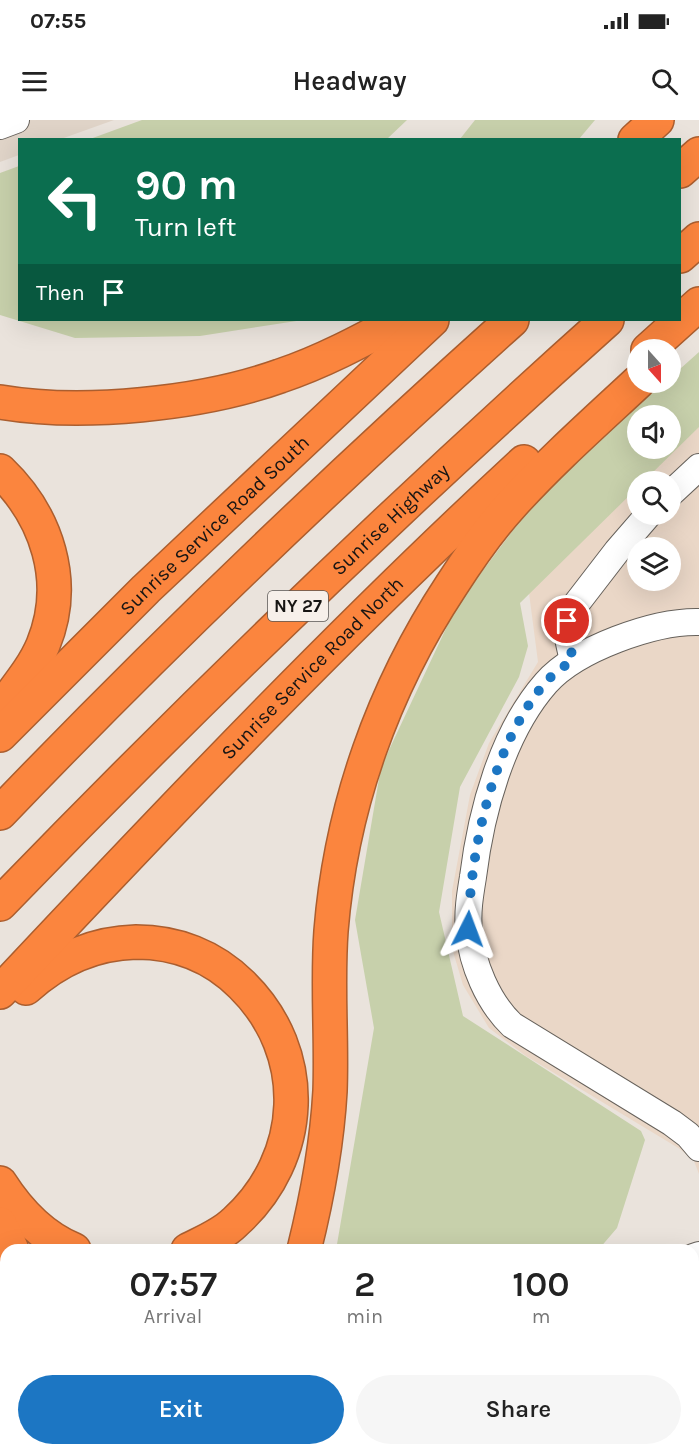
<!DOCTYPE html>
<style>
body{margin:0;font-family:Karla,sans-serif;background:#f6f6f6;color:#222;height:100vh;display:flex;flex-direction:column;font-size:22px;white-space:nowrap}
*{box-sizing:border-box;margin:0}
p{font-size:20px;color:#767676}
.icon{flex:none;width:33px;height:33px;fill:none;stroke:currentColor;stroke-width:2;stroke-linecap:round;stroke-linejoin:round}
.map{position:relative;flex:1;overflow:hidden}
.sheet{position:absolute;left:0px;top:1124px;width:699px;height:212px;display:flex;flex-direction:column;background:#fff;border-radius:18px 18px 0 0;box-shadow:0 6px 24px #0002}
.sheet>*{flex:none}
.hud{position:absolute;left:18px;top:18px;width:663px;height:183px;border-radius:0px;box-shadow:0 6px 24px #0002;background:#0b6e4f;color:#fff;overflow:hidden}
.needle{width:39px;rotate:159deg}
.controls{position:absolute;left:627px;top:219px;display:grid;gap:12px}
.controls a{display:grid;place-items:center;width:54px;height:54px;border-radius:50%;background:#fff;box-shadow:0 6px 24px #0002;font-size:30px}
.pin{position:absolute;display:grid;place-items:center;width:51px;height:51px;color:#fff;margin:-26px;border:3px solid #fff;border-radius:50%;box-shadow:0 2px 6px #0007}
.me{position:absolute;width:66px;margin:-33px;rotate:3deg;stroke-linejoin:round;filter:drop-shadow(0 0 4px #0008)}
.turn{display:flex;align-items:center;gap:21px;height:126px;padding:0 18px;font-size:27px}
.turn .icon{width:78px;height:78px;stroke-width:2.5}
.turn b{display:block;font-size:42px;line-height:51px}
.then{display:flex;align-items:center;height:57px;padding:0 18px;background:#0003;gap:12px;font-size:22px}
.eta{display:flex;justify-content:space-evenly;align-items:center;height:102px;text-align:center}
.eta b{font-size:36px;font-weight:600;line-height:42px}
.primary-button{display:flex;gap:12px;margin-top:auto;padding:12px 18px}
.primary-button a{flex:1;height:69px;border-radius:36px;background:#1c76c3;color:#fff;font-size:24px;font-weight:600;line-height:69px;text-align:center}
.primary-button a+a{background:#f6f6f6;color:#222}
.status{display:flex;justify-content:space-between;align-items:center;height:42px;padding:0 30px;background:#fff;direction:ltr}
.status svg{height:16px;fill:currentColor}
header{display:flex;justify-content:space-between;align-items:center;height:78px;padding:0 18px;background:#fff;font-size:27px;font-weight:600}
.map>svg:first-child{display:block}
.commercial{fill:#ead7c7;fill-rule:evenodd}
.built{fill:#e0d4c8}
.green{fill:#c7d0ab;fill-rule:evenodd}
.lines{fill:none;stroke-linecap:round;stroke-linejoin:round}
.minor-casing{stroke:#66615b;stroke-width:28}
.highway-casing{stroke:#ab5e2f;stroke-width:36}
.minor{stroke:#fff;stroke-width:26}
.highway{stroke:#fb853e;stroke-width:33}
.route{stroke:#1c76c3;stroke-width:10;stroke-dasharray:0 18}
.labels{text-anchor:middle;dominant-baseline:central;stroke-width:5;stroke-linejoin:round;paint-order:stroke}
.shield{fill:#f7f0ea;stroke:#5a5754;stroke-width:1.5}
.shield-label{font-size:18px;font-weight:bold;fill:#171513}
.street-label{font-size:20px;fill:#171513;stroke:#f7f0ea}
</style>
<div class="status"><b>07:55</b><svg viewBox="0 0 49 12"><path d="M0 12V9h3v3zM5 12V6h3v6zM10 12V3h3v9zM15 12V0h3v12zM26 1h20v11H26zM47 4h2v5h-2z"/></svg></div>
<header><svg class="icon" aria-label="menu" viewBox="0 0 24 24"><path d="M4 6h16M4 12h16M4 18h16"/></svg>Headway<svg class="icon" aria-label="search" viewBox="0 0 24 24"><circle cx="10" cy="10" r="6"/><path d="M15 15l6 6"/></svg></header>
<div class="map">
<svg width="699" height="1334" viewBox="0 0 699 1334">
<rect width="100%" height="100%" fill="#eae3dc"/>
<path class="commercial" d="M699,293V1054L694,1041L680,1029L526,936L489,908L463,865L452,828V771L470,675L489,623L538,542L529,473L585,399L670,328ZM638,362H670V394H638ZM638,428H670V460H638Z"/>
<polygon class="built" points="0,0 114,0 61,19 20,20 19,35 0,42"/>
<g class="green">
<polygon points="142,0 407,0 387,19 90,19"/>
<polygon points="475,0 595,0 579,19 460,19"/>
<polygon points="19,46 20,200 303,200 200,216 75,218 0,195 0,53"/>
<path d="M699,232V307L644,361L638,362L637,368L520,483L528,526L519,557L460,667L439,792L463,896L641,1011L645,1020L617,1108L599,1129L336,1130L374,908L355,800L381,647L457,485L546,366L664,263L670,262L671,257ZM638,296H670V328H638Z"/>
<polygon points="291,1329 347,1329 347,1334 292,1334"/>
</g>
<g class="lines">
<g class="minor-casing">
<g id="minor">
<polyline points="0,6 16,0"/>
<polyline points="670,374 699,347"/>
<path d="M699,502C654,501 576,529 546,563C502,613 481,692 473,757C470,775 467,793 469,811C472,844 488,882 512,905L672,1003L688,1015L699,1028"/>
<path d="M573,540C569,523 564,509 570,492L617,431L649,394"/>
<polyline points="693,1137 699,1135"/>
<polyline points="693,1321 698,1334"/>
<polyline points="612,1334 625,1329"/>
</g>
</g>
<g class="highway-casing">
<g id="highway">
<polyline points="635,20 657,0"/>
<polyline points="680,51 699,34"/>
<polyline points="680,136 699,119"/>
<polyline points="648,230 699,184"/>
<path d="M0,282C82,296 202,284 280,256C322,242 361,221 400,200"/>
<path d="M0,351C47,396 69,462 43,525C33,549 15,569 0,590"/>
<path id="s1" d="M0,615L146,469L432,200"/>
<path d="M0,693C164,522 336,358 512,200"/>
<path id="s2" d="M0,784C195,582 398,387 607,200"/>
<path d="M26,868C58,839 93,823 136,822C176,822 213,836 242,865C311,933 306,1038 235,1102C222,1115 204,1122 188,1130"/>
<path id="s3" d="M0,872C170,691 341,511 524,342"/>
<path d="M0,1063C18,1091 42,1117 74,1130"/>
<polyline points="0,1104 12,1130"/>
<path d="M304,1130C317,1078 327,1025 330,971C332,918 327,864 331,811C341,687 383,569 451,466C469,438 489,409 512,384C551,341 595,302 638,262"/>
<polyline points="0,1278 6,1290"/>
<polyline points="26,1329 28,1334"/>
<polyline points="110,1329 113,1334"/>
<polyline points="271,1334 271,1329"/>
</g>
</g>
<use href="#minor" class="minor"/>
<use href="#highway" class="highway"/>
</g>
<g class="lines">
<path class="route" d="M468,809C471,728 492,626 545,563C553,554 563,547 573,540L567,511V501"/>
</g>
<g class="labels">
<rect class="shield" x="268" y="471" width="60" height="30" rx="4.5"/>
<g class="shield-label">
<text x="298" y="486">NY 27</text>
</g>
<g class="street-label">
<text stroke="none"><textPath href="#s2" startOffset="548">Sunrise Highway</textPath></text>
<text stroke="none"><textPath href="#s1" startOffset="300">Sunrise Service Road South</textPath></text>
<text stroke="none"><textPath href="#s3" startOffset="450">Sunrise Service Road North</textPath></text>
</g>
</g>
</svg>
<div class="controls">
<a><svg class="needle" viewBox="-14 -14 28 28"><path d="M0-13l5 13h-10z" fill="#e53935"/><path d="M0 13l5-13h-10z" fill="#767676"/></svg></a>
<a><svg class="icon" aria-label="sound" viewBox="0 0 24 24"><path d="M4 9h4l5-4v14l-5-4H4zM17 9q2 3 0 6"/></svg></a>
<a><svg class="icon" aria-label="search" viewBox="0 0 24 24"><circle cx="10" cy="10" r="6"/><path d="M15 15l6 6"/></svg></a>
<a><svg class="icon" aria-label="layers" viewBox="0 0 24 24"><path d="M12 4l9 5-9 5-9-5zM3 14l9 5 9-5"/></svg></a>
</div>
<div class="pin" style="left:567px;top:501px;background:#d93025"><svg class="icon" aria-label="arrive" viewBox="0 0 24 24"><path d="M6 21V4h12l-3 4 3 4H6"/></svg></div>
<svg class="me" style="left:468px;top:809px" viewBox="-20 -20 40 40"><path d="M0-17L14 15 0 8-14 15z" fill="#1c76c3" stroke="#fff" stroke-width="4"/></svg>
<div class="hud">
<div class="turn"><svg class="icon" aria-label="left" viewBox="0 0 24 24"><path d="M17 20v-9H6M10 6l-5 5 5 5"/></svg><div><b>90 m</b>Turn left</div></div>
<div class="then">Then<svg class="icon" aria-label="arrive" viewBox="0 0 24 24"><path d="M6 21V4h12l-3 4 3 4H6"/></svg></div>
</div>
<section class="sheet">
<div class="eta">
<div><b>07:57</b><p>Arrival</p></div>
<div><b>2</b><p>min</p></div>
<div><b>100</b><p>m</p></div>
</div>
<div class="primary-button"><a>Exit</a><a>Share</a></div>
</section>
</div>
